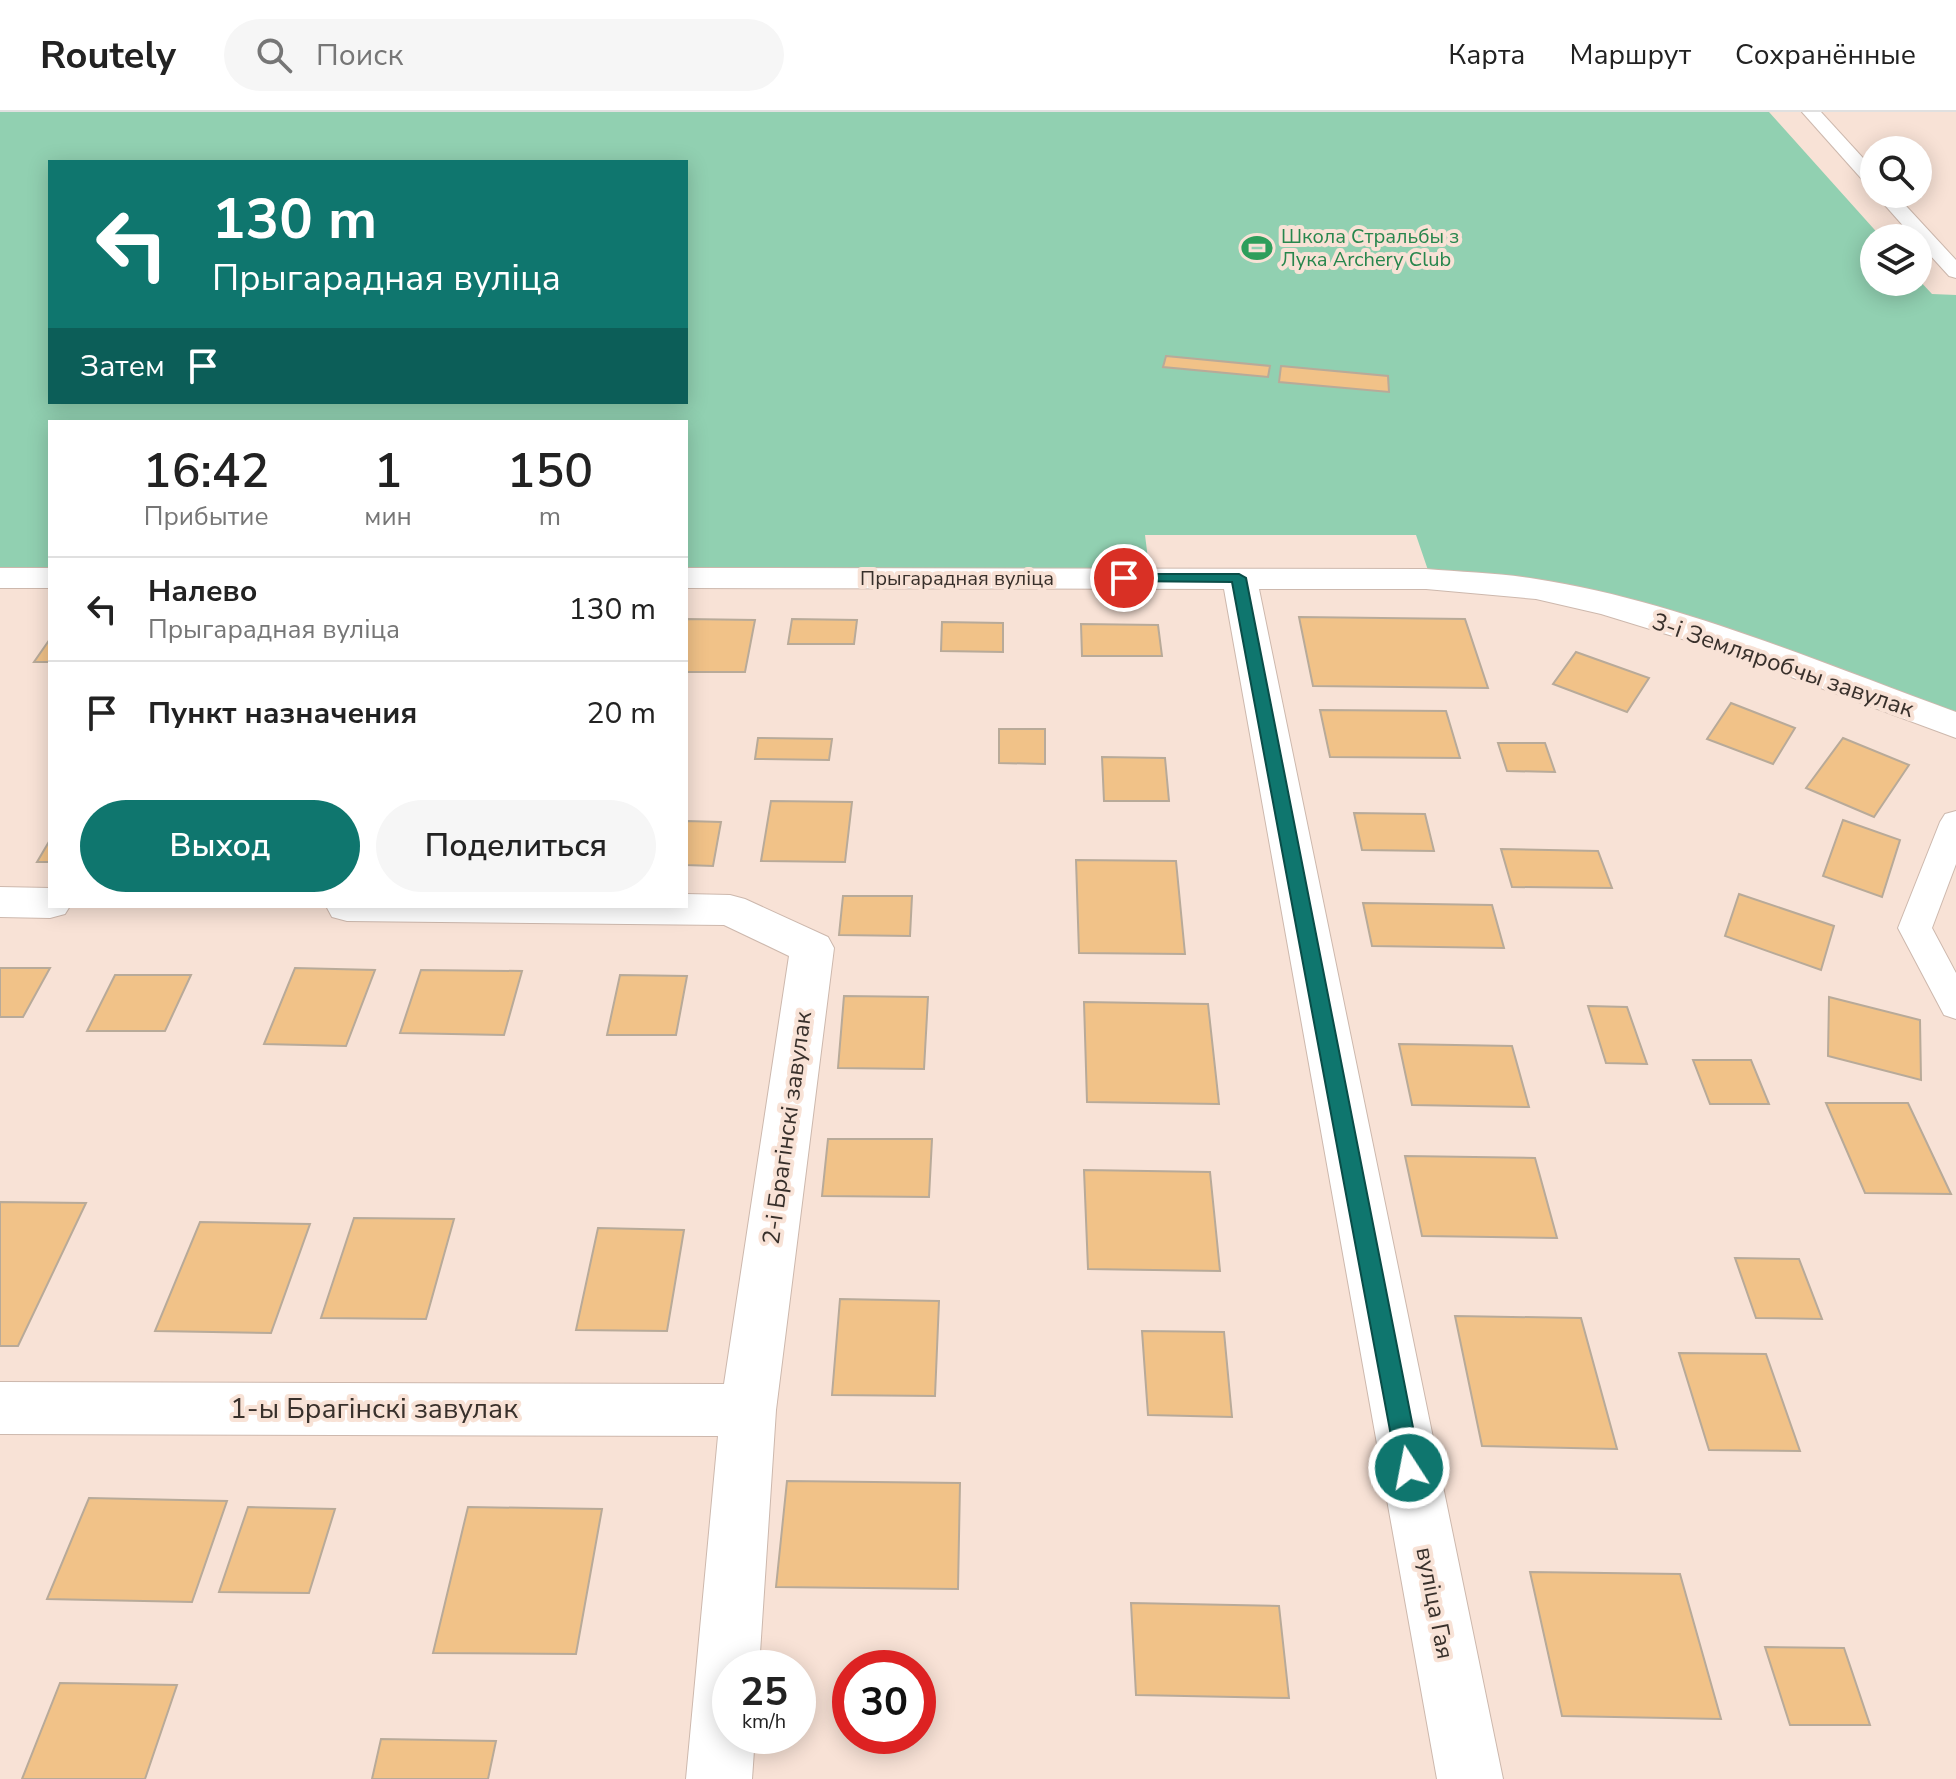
<!DOCTYPE html>
<html lang="ru">
<meta charset="utf-8">
<style>
body{margin:0;font-family:"Nunito Sans",sans-serif;background:#f6f6f6;color:#222;height:100vh;display:flex;flex-direction:column;font-size:30px;white-space:nowrap}
*{box-sizing:border-box;margin:0}
p{font-size:26px;color:#767676}
.icon{flex:none;width:44px;height:44px;fill:none;stroke:currentColor;stroke-width:2;stroke-linecap:round;stroke-linejoin:round}
.map{position:relative;flex:1;overflow:hidden}
.side{position:absolute;left:48px;top:308px;width:640px;height:488px;display:flex;flex-direction:column;background:#fff;border-radius:0px;box-shadow:0 4px 20px #0003}
.side>*{flex:none}
.banner{position:absolute;left:48px;top:48px;width:640px;height:244px;border-radius:0px;box-shadow:0 4px 20px #0003;background:#0f766e;color:#fff;overflow:hidden}
.controls{position:absolute;left:1860px;top:24px;display:grid;gap:16px}
.controls a{display:grid;place-items:center;width:72px;height:72px;border-radius:50%;background:#fff;box-shadow:0 4px 20px #0003;font-size:40px}
.speed{position:absolute;left:712px;top:1538px;display:flex;gap:16px;font-size:40px;font-weight:700;text-align:center}
.speed>*{display:grid;place-content:center;width:104px;height:104px;border-radius:50%;background:#fff;box-shadow:0 4px 20px #0003;line-height:1}
.speed small{font-size:20px;font-weight:400}
.speed .limit{border:12px solid #d22;background:#fff;color:#111}
.pin{position:absolute;display:grid;place-items:center;width:68px;height:68px;color:#fff;margin:-34px;border:4px solid #fff;border-radius:50%;box-shadow:0 2px 8px #0007}
.me{position:absolute;width:88px;margin:-44px;rotate:349deg;stroke-linejoin:round;filter:drop-shadow(0 0 6px #0008)}
.turn{display:flex;align-items:center;gap:28px;height:168px;padding:0 32px;font-size:36px}
.turn .icon{width:104px;height:104px;stroke-width:2.5}
.turn b{display:block;font-size:56px;line-height:68px}
.then{display:flex;align-items:center;height:76px;padding:0 32px;background:#0003;gap:16px;font-size:30px}
.eta{display:flex;justify-content:space-evenly;align-items:center;height:136px;text-align:center}
.eta b{font-size:48px;font-weight:600;line-height:56px}
.action{display:flex;gap:16px;margin-top:auto;padding:16px 32px}
.action a{flex:1;height:92px;border-radius:48px;background:#0f766e;color:#fff;font-size:32px;font-weight:600;line-height:92px;text-align:center}
.action a+a{background:#f6f6f6;color:#222}
ul{padding:0;list-style:none}
li{display:flex;align-items:center;gap:24px;height:104px;padding:0 32px;border-top:2px solid #e0e0e0}
li div{flex:1}
li b{display:block;font-size:30px}
li em{font-style:normal}
header{display:flex;align-items:center;gap:48px;box-sizing:border-box;height:112px;padding:0 40px;background:#fff;border-bottom:2px solid #e0e0e0}
header strong{font-size:38px}
nav{display:flex;gap:44px;margin-inline-start:auto;font-size:28px}
.search{width:560px;height:72px;background:#f6f6f6;display:flex;align-items:center;gap:20px;box-sizing:border-box;padding:0 28px;border-radius:44px;color:#767676;font-size:30px}
.map>svg:first-child{display:block}
.green{fill:#91d0b1;fill-rule:evenodd}
.building{fill:#f1c288;stroke:#b8aa99;stroke-width:2}
.lines{fill:none;stroke-linecap:round;stroke-linejoin:round}
.lane-casing{stroke:#cdb8ad;stroke-width:2}
.street-casing{stroke:#cdb8ad;stroke-width:2}
.lane{fill:#fff;fill-rule:evenodd}
.street{fill:#fff;fill-rule:evenodd}
.route{fill:#0f766e;stroke:#0a4d48;stroke-width:2}
.labels{text-anchor:middle;dominant-baseline:central;stroke-width:8;stroke-linejoin:round;paint-order:stroke}
.far-leisure-label{font-size:20px;fill:#27864d;stroke:#f8e2d6;text-anchor:start}
.far-street-label{font-size:20px;fill:#38302b;stroke:#f8e2d6}
.street-label{font-size:24px;fill:#38302b;stroke:#f8e2d6}
.near-street-label{font-size:28px;fill:#38302b;stroke:#f8e2d6}
</style>
<header>
<strong>Routely</strong>
<div class="search"><svg class="icon" aria-label="search" viewBox="0 0 24 24"><circle cx="10" cy="10" r="6"/><path d="M15 15l6 6"/></svg>Поиск</div>
<nav><a>Карта</a><a>Маршрут</a><a>Сохранённые</a></nav>
</header>
<div class="map">
<svg width="1956" height="1667" viewBox="0 0 1956 1667">
<rect width="100%" height="100%" fill="#f8e2d6"/>
<path class="green" d="M0,0H1769L1882,126H1874V170H1918V167L1932,182L1956,183V610L1729,526L1430,464L1416,423H1145L1150,463H686V310H50V463H0ZM50,50H686V290H50Z"/>
<g class="building">
<polygon points="1166,244 1270,254 1268,265 1163,255"/>
<polygon points="1281,254 1388,264 1389,280 1279,270"/>
<polygon points="1299,505 1465,507 1488,576 1313,574"/>
<polygon points="686,507 755,508 745,560 686,560"/>
<polygon points="792,507 857,508 854,532 788,532"/>
<polygon points="942,510 1003,511 1003,540 941,539"/>
<polygon points="1081,512 1158,513 1162,544 1082,544"/>
<polygon points="50,527 50,550 34,550"/>
<polygon points="1576,540 1649,566 1627,600 1553,572"/>
<polygon points="1731,591 1795,616 1773,652 1707,627"/>
<polygon points="1320,598 1446,599 1460,646 1330,645"/>
<polygon points="999,617 1045,617 1045,652 999,651"/>
<polygon points="758,626 832,627 829,648 755,647"/>
<polygon points="1843,626 1909,653 1874,705 1806,676"/>
<polygon points="1498,631 1545,631 1555,660 1507,659"/>
<polygon points="1102,645 1165,646 1169,689 1104,689"/>
<polygon points="771,689 852,690 845,750 761,749"/>
<polygon points="1354,701 1425,702 1434,739 1362,738"/>
<polygon points="1843,708 1900,728 1882,785 1823,764"/>
<polygon points="686,709 721,710 713,754 686,753"/>
<polygon points="50,728 50,750 37,750"/>
<polygon points="1501,737 1598,739 1612,776 1512,775"/>
<polygon points="1076,748 1176,749 1185,842 1079,841"/>
<polygon points="1739,782 1834,814 1821,858 1725,824"/>
<polygon points="843,784 912,784 910,824 839,823"/>
<polygon points="1363,791 1492,793 1504,836 1372,834"/>
<polygon points="0,856 50,856 23,905 0,905"/>
<polygon points="295,856 375,858 346,934 264,932"/>
<polygon points="421,858 522,859 504,923 400,921"/>
<polygon points="115,863 191,863 165,919 87,919"/>
<polygon points="620,863 687,864 676,923 607,923"/>
<polygon points="844,884 928,885 924,957 838,956"/>
<polygon points="1829,885 1920,908 1921,968 1828,944"/>
<polygon points="1084,890 1208,892 1219,992 1087,990"/>
<polygon points="1588,894 1627,895 1647,952 1606,951"/>
<polygon points="1399,932 1512,934 1529,995 1412,993"/>
<polygon points="1693,948 1751,948 1769,992 1710,992"/>
<polygon points="1826,991 1908,991 1951,1082 1865,1081"/>
<polygon points="828,1027 932,1027 929,1085 822,1084"/>
<polygon points="1405,1044 1535,1046 1557,1126 1422,1124"/>
<polygon points="1084,1058 1210,1060 1220,1159 1088,1157"/>
<polygon points="0,1090 86,1091 18,1234 0,1234"/>
<polygon points="354,1106 454,1107 426,1207 321,1206"/>
<polygon points="200,1110 310,1112 271,1221 155,1219"/>
<polygon points="598,1116 684,1118 667,1219 576,1218"/>
<polygon points="1735,1146 1799,1147 1822,1207 1756,1206"/>
<polygon points="840,1187 939,1189 935,1284 832,1283"/>
<polygon points="1455,1204 1581,1206 1617,1337 1482,1334"/>
<polygon points="1142,1219 1224,1220 1232,1305 1148,1303"/>
<polygon points="1679,1241 1766,1242 1800,1339 1709,1338"/>
<polygon points="787,1369 960,1371 958,1477 776,1475"/>
<polygon points="89,1386 227,1389 192,1490 47,1487"/>
<polygon points="248,1395 335,1397 309,1481 219,1480"/>
<polygon points="468,1395 602,1397 576,1542 433,1541"/>
<polygon points="1530,1460 1680,1462 1721,1607 1562,1604"/>
<polygon points="1131,1491 1279,1494 1289,1586 1136,1583"/>
<polygon points="1765,1535 1844,1536 1870,1613 1790,1613"/>
<polygon points="60,1571 177,1573 145,1667 22,1667"/>
<polygon points="381,1627 496,1629 488,1667 372,1667"/>
</g>
<g class="lines">
<g class="lane-casing">
<g id="lane">
<polygon points="1802,0 1821,0 1874,58 1874,75 1867,73"/>
<polygon points="1875,82 1895,82 1956,148 1956,166 1949,164 1918,130 1918,126 1914,126"/>
<polygon points="1956,699 1956,752 1932,816 1956,861 1956,907 1944,903 1898,816 1940,710 1945,702"/>
</g>
</g>
<g class="street-casing">
<g id="street">
<rect x="0" y="456" width="50" height="20"/>
<path d="M686,456L1426,457C1462,460 1500,461 1536,467C1675,488 1824,552 1956,600V626L1715,537L1601,502L1536,487L1426,477H1259L1503,1667H1437L1224,477L686,476Z"/>
<polygon points="0,775 50,776 50,794 70,794 65,802 50,806 0,805"/>
<polygon points="686,782 730,783 745,787 828,825 834,836 776,1298 759,1556 730,1556 730,1624 755,1624 752,1667 686,1667 718,1324 0,1322 0,1270 724,1272 789,844 724,813 347,809 332,805 326,794 686,794"/>
</g>
</g>
<use href="#lane" class="lane"/>
<use href="#street" class="street"/>
</g>
<polygon class="route" points="1124,462 1239,462 1246,466 1421,1356 1417,1364 1409,1368 1401,1364 1397,1356 1232,470 1119,469 1119,463"/>
<defs>
<g id="stadium-bare" transform="scale(2.4)"><path d="M0-5a6.5 5 0 1 0 0 10a6.5 5 0 1 0 0-10ZM-3.5-1.8h7v3.6h-7Z" fill="#2e9e5b" stroke="#f8e2d6" stroke-width="2.5" paint-order="stroke"/></g>
</defs>
<g fill-rule="evenodd">
<use href="#stadium-bare" x="1257" y="136"/>
</g>
<g class="labels">
<g class="far-leisure-label">
<text x="1281" y="124">Школа Стральбы з<tspan x="1281" dy="23">Лука Archery Club</tspan></text>
</g>
<g class="far-street-label">
<text x="957" y="466">Прыгарадная вуліца</text>
</g>
<g class="street-label">
<text transform="translate(1783 553) rotate(19)">3-і Земляробчы завулак</text>
<text transform="translate(787 1016) rotate(-82)">2-і Брагінскі завулак</text>
<text transform="translate(1435 1491) rotate(79)">вуліца Гая</text>
</g>
<g class="near-street-label">
<text x="374" y="1297">1-ы Брагінскі завулак</text>
</g>
</g>
</svg>
<div class="controls">
<a><svg class="icon" aria-label="search" viewBox="0 0 24 24"><circle cx="10" cy="10" r="6"/><path d="M15 15l6 6"/></svg></a>
<a><svg class="icon" aria-label="layers" viewBox="0 0 24 24"><path d="M12 4l9 5-9 5-9-5zM3 14l9 5 9-5"/></svg></a>
</div>
<div class="speed"><div>25<small>km/h</small></div><div class="limit">30</div></div>
<div class="pin" style="left:1124px;top:466px;background:#d93025"><svg class="icon" aria-label="arrive" viewBox="0 0 24 24"><path d="M6 21V4h12l-3 4 3 4H6"/></svg></div>
<svg class="me" style="left:1409px;top:1356px" viewBox="-20 -20 40 40"><circle r="17" fill="#0f766e" stroke="#fff" stroke-width="3"/><path d="M0-11L8 9 0 5-8 9z" fill="#fff"/></svg>
<div class="banner">
<div class="turn"><svg class="icon" aria-label="left" viewBox="0 0 24 24"><path d="M17 20v-9H6M10 6l-5 5 5 5"/></svg><div><b>130 m</b>Прыгарадная вуліца</div></div>
<div class="then">Затем<svg class="icon" aria-label="arrive" viewBox="0 0 24 24"><path d="M6 21V4h12l-3 4 3 4H6"/></svg></div>
</div>
<section class="side">
<div class="eta">
<div><b>16:42</b><p>Прибытие</p></div>
<div><b>1</b><p>мин</p></div>
<div><b>150</b><p>m</p></div>
</div>
<ul>
<li><svg class="icon" aria-label="left" viewBox="0 0 24 24"><path d="M17 20v-9H6M10 6l-5 5 5 5"/></svg><div><b>Налево</b><p>Прыгарадная вуліца</p></div><em>130 m</em></li>
<li><svg class="icon" aria-label="arrive" viewBox="0 0 24 24"><path d="M6 21V4h12l-3 4 3 4H6"/></svg><div><b>Пункт назначения</b></div><em>20 m</em></li>
</ul>
<div class="action"><a>Выход</a><a>Поделиться</a></div>
</section>
</div>
